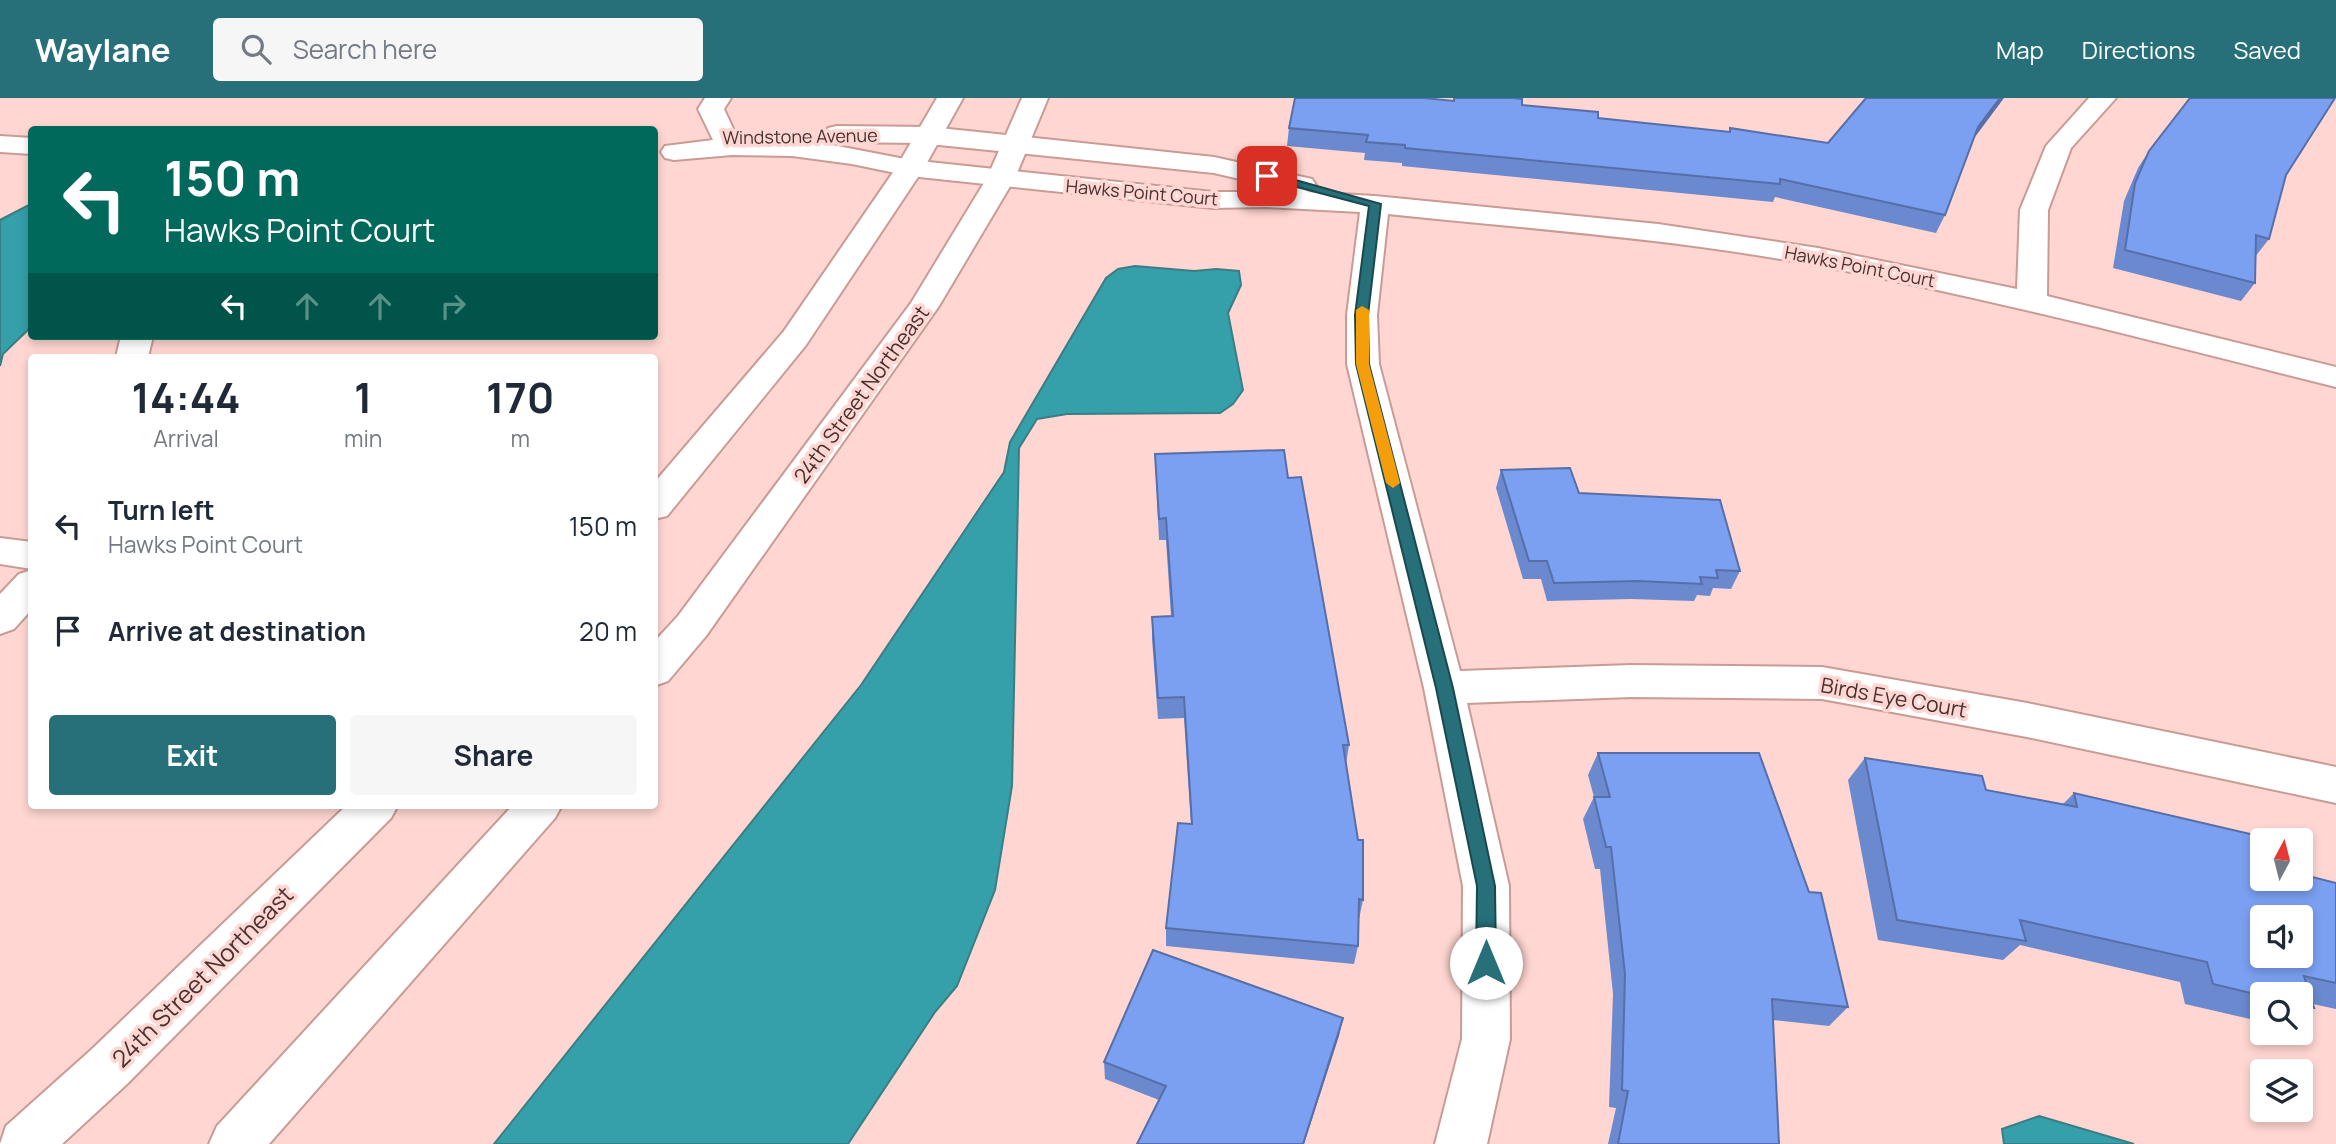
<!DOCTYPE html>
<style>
body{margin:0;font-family:Manrope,sans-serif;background:#f6f6f7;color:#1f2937;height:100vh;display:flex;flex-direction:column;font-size:26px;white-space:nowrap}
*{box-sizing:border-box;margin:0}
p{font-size:23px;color:#747a83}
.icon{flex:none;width:38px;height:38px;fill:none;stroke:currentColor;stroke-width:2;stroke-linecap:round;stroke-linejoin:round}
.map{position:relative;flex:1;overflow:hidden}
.drawer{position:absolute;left:28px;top:256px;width:630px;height:455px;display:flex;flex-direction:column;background:#fff;border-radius:7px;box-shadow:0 4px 10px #0003}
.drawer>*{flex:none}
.top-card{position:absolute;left:28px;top:28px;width:630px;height:214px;border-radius:7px;box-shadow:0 4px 10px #0003;background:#00695c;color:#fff;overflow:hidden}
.needle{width:46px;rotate:7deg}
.fabs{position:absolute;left:2250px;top:730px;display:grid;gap:14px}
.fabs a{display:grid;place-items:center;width:63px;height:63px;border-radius:7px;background:#fff;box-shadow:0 4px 10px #0003;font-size:35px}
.pin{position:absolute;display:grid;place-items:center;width:60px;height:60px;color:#fff;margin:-30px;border-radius:14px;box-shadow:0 4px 10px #0006}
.me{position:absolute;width:77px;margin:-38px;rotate:0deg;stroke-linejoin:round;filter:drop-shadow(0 0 5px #0008)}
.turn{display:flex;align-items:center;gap:24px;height:147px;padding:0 21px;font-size:32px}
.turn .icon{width:91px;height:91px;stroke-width:2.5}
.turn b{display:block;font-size:49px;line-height:60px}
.lanes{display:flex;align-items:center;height:66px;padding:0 21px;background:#0003;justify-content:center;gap:35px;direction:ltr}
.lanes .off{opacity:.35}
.eta{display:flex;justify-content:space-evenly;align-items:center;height:119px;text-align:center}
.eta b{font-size:42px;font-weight:700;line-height:49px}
.primary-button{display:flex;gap:14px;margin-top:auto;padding:14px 21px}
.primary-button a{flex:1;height:80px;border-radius:7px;background:#277079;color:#fff;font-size:28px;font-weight:700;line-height:80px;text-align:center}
.primary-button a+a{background:#f6f6f7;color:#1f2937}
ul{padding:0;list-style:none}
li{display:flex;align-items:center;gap:21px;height:105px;padding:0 21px}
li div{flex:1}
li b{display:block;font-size:26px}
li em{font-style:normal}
header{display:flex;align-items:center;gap:42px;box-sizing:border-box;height:98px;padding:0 35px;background:#277079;color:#fff}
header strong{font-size:33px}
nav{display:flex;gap:38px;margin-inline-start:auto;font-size:24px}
.search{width:490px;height:63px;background:#f6f6f7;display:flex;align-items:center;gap:18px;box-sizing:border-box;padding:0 24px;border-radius:7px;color:#747a83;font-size:26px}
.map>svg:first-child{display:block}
.water{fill:#359faa;stroke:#3a7e85;stroke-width:2}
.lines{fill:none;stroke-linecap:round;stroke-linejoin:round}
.minor-casing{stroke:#ca9b95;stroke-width:4}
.tertiary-casing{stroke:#ca9b95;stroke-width:4}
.minor{fill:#fff;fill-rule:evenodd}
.tertiary{fill:#fff;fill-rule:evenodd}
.wall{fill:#6a89cf}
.shaded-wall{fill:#566fa9}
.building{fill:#7b9ff1;stroke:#566fa9;stroke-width:2;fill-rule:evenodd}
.route{fill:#277079;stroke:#19494f;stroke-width:2}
.slow{fill:#f59e0b}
.labels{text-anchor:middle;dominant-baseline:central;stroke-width:7;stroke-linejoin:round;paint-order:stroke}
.far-street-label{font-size:18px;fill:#45312f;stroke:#ffd6d1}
.street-label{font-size:21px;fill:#45312f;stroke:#ffd6d1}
.near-street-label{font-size:24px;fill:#45312f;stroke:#ffd6d1}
</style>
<header>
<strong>Waylane</strong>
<div class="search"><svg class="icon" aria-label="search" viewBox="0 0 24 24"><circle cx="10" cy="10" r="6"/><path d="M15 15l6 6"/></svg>Search here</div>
<nav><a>Map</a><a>Directions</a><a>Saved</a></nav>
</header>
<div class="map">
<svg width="2336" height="1046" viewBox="0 0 2336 1046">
<rect width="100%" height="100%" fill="#ffd6d1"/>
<g class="water">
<polygon points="31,106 31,229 3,256 0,268 0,122"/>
<polygon points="1135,168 1194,173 1216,171 1239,173 1241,187 1228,215 1243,292 1233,306 1220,315 1067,316 1037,321 1019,350 1012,688 995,792 957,888 935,914 848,1046 494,1046 861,587 1004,374 1010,344 1106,180 1118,171"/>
<polygon points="2039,1018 2134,1046 2004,1046 2002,1031"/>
</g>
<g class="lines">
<g class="minor-casing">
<g id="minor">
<path d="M705,0H731L724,11L736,37L734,41L822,45L910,62L1213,94H1296L1214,75L919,45L837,44L828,42L824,36L828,30L837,28L930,29L1214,59L1312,81L1316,87L1312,93L1306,94L1375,98L1658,126L1818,150L2017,191L2020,112L2046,48L2089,0H2116L2071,50L2048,112L2047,198L2336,269V289C2165,246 1994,201 1820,168C1677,141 1532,131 1388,116L1377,217L1379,266L1460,573L1631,567L1822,569L2027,605L2336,669V705L2027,639L1822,601L1631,599L1467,605L1509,788L1510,941L1487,1046H1435L1462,941L1463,788L1424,590L1347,266V217L1360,114L1266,109L1213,110L910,78L852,66L792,58L732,57L674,62L665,60L661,54L665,48L713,42L698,11Z"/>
<polygon points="0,38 32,40 32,56 0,54"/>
<polygon points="121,238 153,238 148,259 116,259"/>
<polygon points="0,440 32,444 32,471 0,466"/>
<polygon points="32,472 32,511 14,531 0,536 0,496 19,476"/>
</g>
</g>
<g class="tertiary-casing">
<g id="tertiary">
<polygon points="937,0 963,0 924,70 806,247 667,418 654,421 654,385 784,233 896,70"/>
<polygon points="1022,0 1048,0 1015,80 939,208 706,538 668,583 654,588 654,544 678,518 911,205 987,80"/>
<polygon points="347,707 398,707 391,720 127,986 62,1046 0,1046 6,1028 91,952"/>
<polygon points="513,707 562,707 555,720 269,1046 209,1046 217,1028"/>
</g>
</g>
<use href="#minor" class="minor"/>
<use href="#tertiary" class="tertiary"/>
</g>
<g class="wall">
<polygon points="1454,0 1522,7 1598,20 1729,34 1730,30 1828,45 1974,40 1945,117 1936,135 1775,99 1773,104 1402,68 1402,65 1364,62 1365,55 1287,48 1289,30 1453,3"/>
<polygon points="2149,53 2286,77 2269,141 2255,159 2255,185 2241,203 2113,170 2124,103 2138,70"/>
<polygon points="1155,356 1288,380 1349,647 1346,666 1363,802 1359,821 1358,848 1354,866 1166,848 1166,830 1191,726 1184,620 1158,621 1152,541 1152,519 1171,518 1166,442 1159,442"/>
<polygon points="1501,372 1579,395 1740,473 1731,491 1713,490 1710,498 1697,497 1694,503 1631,501 1547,503 1541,481 1523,481 1496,390"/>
<polygon points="1598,655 1848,909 1829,928 1773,922 1779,1046 1608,1046 1616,1010 1609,1009 1613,896 1600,771 1595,771 1583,721 1594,699 1588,677"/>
<polygon points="1865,660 1986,692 2063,706 2074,695 2312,779 2336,785 2336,911 2313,906 2314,910 2301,918 2301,896 2263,896 2263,924 2185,906 2180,884 2020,847 2003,862 1878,842 1848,682"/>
<polygon points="1339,938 1159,1002 1105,981 1104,964"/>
</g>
<g class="shaded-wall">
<polygon points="2000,0 2004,0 1969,47 1978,29"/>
<polygon points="1343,920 1339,938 1304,1046 1303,1046"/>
</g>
<g class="building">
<polygon points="1295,0 1424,0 1454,3 1454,0 1513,0 1522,1 1522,7 1598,14 1598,20 1730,34 1730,30 1828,45 1866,0 2000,0 1978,29 1945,117 1780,81 1780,86 1405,50 1405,47 1366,44 1368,37 1289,30"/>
<polygon points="2190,0 2335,0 2286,77 2269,141 2256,137 2255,185 2125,152 2135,85 2149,53"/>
<polygon points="1284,352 1288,380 1301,379 1349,647 1343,647 1358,742 1363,742 1363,802 1359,801 1358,848 1166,830 1178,725 1192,726 1184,599 1158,600 1152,519 1173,518 1166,420 1159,421 1155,356"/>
<polygon points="1570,370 1579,395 1720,402 1740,473 1716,472 1718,480 1700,479 1702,486 1638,483 1554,485 1547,463 1529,463 1501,372"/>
<polygon points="1598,655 1759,655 1809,794 1821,795 1848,909 1772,901 1779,1046 1618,1046 1628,993 1622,992 1625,876 1611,749 1606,749 1594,699 1610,699"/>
<path d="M1865,660L1982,678L1986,692L2077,709L2074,695L2276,742H2263V780H2301V764L2307,765L2312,779L2336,785V885L2304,878L2314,910L2301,907V896H2263V898L2213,886L2207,864L2020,822L2026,843L1897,822ZM2263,819H2301V858H2263Z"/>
<polygon points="1153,852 1343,920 1303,1046 1137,1046 1166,988 1104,964"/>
</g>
<polygon class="route" points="1267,74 1381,106 1368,217 1369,266 1453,590 1495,788 1496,865 1493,871 1486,874 1479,871 1476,865 1477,788 1436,590 1356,266 1355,217 1369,108 1263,80 1261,78"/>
<polygon class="slow" points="1362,208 1369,212 1369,266 1400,385 1393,390 1386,385 1356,266 1356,212"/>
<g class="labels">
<g class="far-street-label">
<text transform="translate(800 38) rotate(-1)">Windstone Avenue</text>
<text transform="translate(1142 94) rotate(5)">Hawks Point Court</text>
<text transform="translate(1860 168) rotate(11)">Hawks Point Court</text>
</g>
<g class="street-label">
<text transform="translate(861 296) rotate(-54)">24th Street Northeast</text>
<text transform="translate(1894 599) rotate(10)">Birds Eye Court</text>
</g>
<g class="near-street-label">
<text transform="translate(202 878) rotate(-45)">24th Street Northeast</text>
</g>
</g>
</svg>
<div class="fabs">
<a><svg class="needle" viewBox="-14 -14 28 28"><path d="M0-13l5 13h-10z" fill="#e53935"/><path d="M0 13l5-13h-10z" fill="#747a83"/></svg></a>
<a><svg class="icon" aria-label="sound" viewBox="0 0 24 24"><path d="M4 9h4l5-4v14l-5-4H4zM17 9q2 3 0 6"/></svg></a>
<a><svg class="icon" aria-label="search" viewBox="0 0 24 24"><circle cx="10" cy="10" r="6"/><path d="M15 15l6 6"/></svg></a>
<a><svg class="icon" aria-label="layers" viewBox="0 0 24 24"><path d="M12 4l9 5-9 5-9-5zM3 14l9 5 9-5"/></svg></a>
</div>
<div class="pin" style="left:1267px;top:78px;background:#d93025"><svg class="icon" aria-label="arrive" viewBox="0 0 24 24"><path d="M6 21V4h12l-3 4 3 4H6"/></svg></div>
<svg class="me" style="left:1486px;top:865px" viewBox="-20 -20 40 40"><circle r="19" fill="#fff"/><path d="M0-13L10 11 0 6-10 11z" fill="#277079"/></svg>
<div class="top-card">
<div class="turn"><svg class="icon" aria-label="left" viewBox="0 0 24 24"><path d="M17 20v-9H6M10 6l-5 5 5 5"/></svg><div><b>150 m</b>Hawks Point Court</div></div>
<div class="lanes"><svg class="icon" aria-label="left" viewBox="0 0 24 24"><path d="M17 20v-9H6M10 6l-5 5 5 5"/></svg><svg class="icon off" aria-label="ahead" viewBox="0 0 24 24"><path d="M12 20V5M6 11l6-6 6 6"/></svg><svg class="icon off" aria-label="ahead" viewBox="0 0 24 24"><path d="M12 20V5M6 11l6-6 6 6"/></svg><svg class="icon off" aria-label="right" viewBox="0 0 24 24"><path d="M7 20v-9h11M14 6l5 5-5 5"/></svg></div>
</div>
<section class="drawer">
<div class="eta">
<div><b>14:44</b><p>Arrival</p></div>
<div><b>1</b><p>min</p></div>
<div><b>170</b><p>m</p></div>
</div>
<ul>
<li><svg class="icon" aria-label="left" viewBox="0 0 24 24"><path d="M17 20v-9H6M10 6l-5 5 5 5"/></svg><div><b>Turn left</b><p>Hawks Point Court</p></div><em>150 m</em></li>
<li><svg class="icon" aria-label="arrive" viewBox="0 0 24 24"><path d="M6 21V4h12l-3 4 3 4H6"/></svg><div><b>Arrive at destination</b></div><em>20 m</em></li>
</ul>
<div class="primary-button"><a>Exit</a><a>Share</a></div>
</section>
</div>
